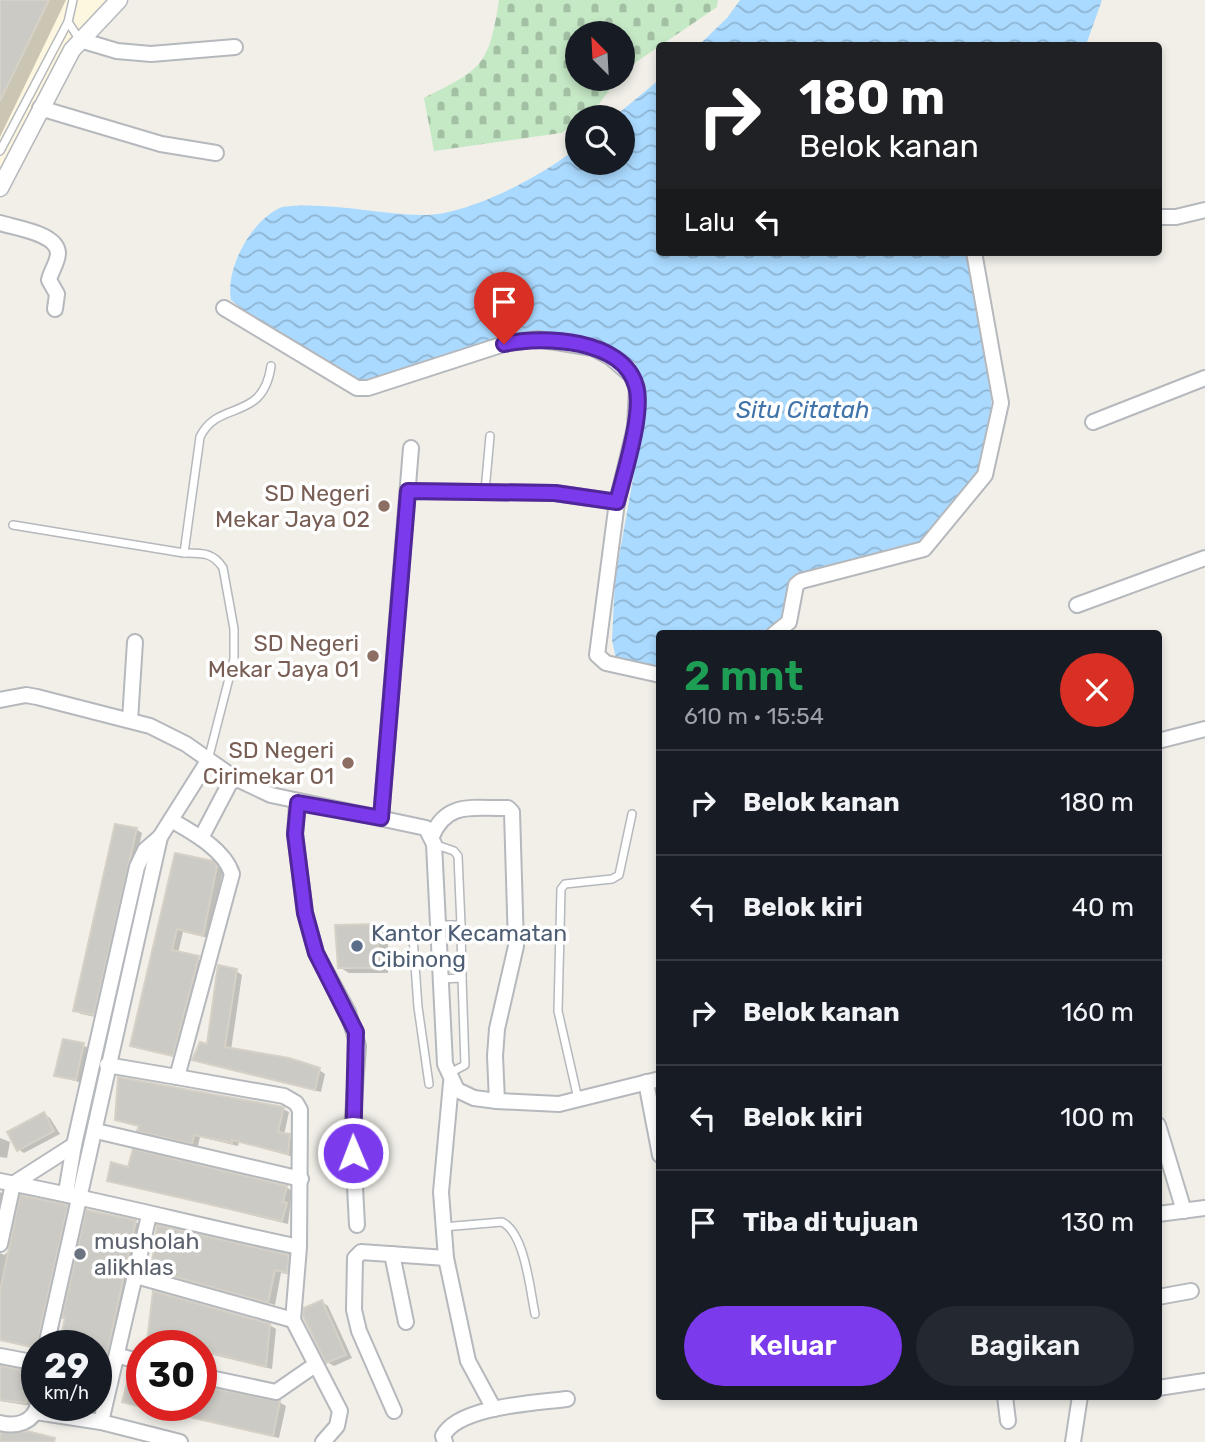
<!DOCTYPE html>
<html lang="id">
<meta charset="utf-8">
<style>
body{margin:0;font-family:Rubik,sans-serif;background:#242831;color:#f1f3f6;height:100vh;display:flex;flex-direction:column;font-size:26px;white-space:nowrap}
*{box-sizing:border-box;margin:0}
p{font-size:23px;color:#9ea1a6}
.icon{flex:none;width:38px;height:38px;fill:none;stroke:currentColor;stroke-width:2;stroke-linecap:round;stroke-linejoin:round}
.map{position:relative;flex:1;overflow:hidden}
.side{position:absolute;left:656px;top:630px;width:506px;height:770px;display:flex;flex-direction:column;background:#171b24;border-radius:7px;box-shadow:0 4px 10px #0003}
.side>*{flex:none}
.hud{position:absolute;left:656px;top:42px;width:506px;height:214px;border-radius:7px;box-shadow:0 4px 10px #0003;background:#202124;color:#fff;overflow:hidden}
.needle{width:46px;rotate:336deg}
.buttons{position:absolute;left:565px;top:21px;display:grid;gap:14px}
.buttons a{display:grid;place-items:center;width:70px;height:70px;border-radius:50%;background:#171b24;box-shadow:0 4px 10px #0003;font-size:35px}
.speed{position:absolute;left:21px;top:1330px;display:flex;gap:14px;font-size:35px;font-weight:700;text-align:center}
.speed>*{display:grid;place-content:center;width:91px;height:91px;border-radius:50%;background:#171b24;box-shadow:0 4px 10px #0003;line-height:1}
.speed small{font-size:18px;font-weight:400}
.speed .limit{border:10px solid #d22;background:#fff;color:#111}
.pin{position:absolute;display:grid;place-items:center;width:60px;height:60px;color:#fff;margin:-72px -30px;border-radius:50% 50% 50% 0;rotate:-45deg;box-shadow:0 0 7px #0007}
.pin .icon{rotate:45deg}
.me{position:absolute;width:77px;margin:-38px;rotate:359deg;stroke-linejoin:round;filter:drop-shadow(0 0 5px #0008)}
.turn{display:flex;align-items:center;gap:24px;height:147px;padding:0 28px;font-size:32px}
.turn .icon{width:91px;height:91px;stroke-width:2.5}
.turn b{display:block;font-size:49px;line-height:60px}
.then{display:flex;align-items:center;height:66px;padding:0 28px;background:#0003;gap:14px;font-size:26px}
.round{display:grid;place-items:center;flex:none;width:74px;height:74px;border-radius:37px;background:#242831}
.summary{display:flex;align-items:center;justify-content:space-between;height:119px;padding:0 28px}
h1{font-size:42px;font-weight:600;line-height:52px;color:#1e9e55}
.cta{display:flex;gap:14px;margin-top:auto;padding:14px 28px}
.cta a{flex:1;height:80px;border-radius:42px;background:#7c3aed;color:#fff;font-size:28px;font-weight:600;line-height:80px;text-align:center}
.cta a+a{background:#242831;color:#f1f3f6}
ul{padding:0;list-style:none}
li{display:flex;align-items:center;gap:21px;height:105px;padding:0 28px;border-top:2px solid #363941}
li div{flex:1}
li b{display:block;font-size:26px}
li em{font-style:normal}
.map>svg:first-child{display:block}
.commercial{fill:#fef7e0}
.cemetery{fill:url(#cemetery-stones)}
.water{fill:url(#water-waves)}
.shadow{fill:#0003}
.building{fill:#cccac5;stroke:#d6d1c6;stroke-width:2}
.lines{fill:none;stroke-linecap:round;stroke-linejoin:round}
.service-casing{stroke:#b5b8bc;stroke-width:10}
.minor-casing{stroke:#b5b8bc;stroke-width:18}
.tertiary-casing{stroke:#b5b8bc;stroke-width:19}
.service{stroke:#fff;stroke-width:7}
.minor{stroke:#fff;stroke-width:14}
.tertiary{stroke:#fff;stroke-width:16}
.route-casing{stroke:#51269a;stroke-width:18}
.route{stroke:#7c3aed;stroke-width:12}
.education-dot{fill:#8d6e63;stroke:#fff;stroke-width:2.5}
.service-dot{fill:#5c6f8a;stroke:#fff;stroke-width:2.5}
.worship-dot{fill:#6b7280;stroke:#fff;stroke-width:2.5}
.labels{text-anchor:middle;dominant-baseline:central;stroke-width:7;stroke-linejoin:round;paint-order:stroke}
.education-label{font-size:23px;fill:#785e54;stroke:#fff;text-anchor:end}
.service-label{font-size:23px;fill:#4e5e75;stroke:#fff;text-anchor:start}
.worship-label{font-size:23px;fill:#5b616d;stroke:#fff;text-anchor:start}
.water-label{font-size:24px;font-style:italic;fill:#4174aa;stroke:#fff}
</style>
<div class="map">
<svg width="1205" height="1442" viewBox="0 0 1205 1442">
<defs>
<pattern id="cemetery-stones" width="16" height="16" patternUnits="userSpaceOnUse" patternTransform="scale(1.75)"><rect width="16" height="16" fill="#c5e8c5"/><path d="M2 7V4a2 2 0 0 1 4 0v3zM10 15v-3a2 2 0 0 1 4 0v3z" fill="#a3c0a4"/></pattern>
<pattern id="water-waves" width="16" height="10" patternUnits="userSpaceOnUse" patternTransform="scale(1.75)"><rect width="16" height="10" fill="#aadaff"/><path d="M0 5q4-4 8 0t8 0" fill="none" stroke="#8eb4d2"/></pattern>
</defs>
<rect width="100%" height="100%" fill="#f1efe8"/>
<polygon class="commercial" points="0,0 111,0 0,178"/>
<path class="cemetery" d="M499,0H718L717,7L623,71V33H578V79H618L591,114L578,117L577,123L561,133L434,151L424,98C482,69 489,66 499,0Z"/>
<g class="water">
<polygon points="740,0 1102,0 1086,45 699,45 727,18"/>
<path d="M660,79V252H965L992,378L991,417L980,470L924,541L900,551L797,574C784,588 793,616 775,626C768,630 760,630 753,634H660V671L616,659L612,640L615,579L645,412L644,389L635,363L620,352L564,337L362,385L272,332L231,300C225,268 252,219 282,207C327,201 376,214 422,215C467,216 542,176 577,148L578,163H623V117H614Z"/>
</g>
<g class="shadow">
<polygon points="0,0 66,0 0,137"/>
<polygon points="136,829 142,833 100,1018 81,1014 75,1010"/>
<polygon points="176,855 213,863 223,871 209,938 183,932 178,953 205,962 179,1058 132,1045"/>
<polygon points="378,926 388,932 388,973 349,973 339,967"/>
<polygon points="236,971 242,975 231,1050 319,1070 325,1074 321,1092 194,1059 209,1046"/>
<polygon points="65,1041 90,1048 82,1083 56,1075"/>
<polygon points="283,1109 289,1112 284,1135 296,1140 294,1157 239,1142 238,1146 200,1137 198,1146 146,1134 140,1127 116,1119"/>
<polygon points="44,1114 50,1118 60,1134 24,1153 18,1149"/>
<polygon points="0,1138 10,1142 7,1158 0,1157"/>
<polygon points="129,1169 286,1187 292,1191 288,1224 109,1180"/>
<polygon points="0,1192 7,1196 0,1230"/>
<polygon points="67,1206 73,1210 44,1346 37,1346 37,1349 0,1340 0,1253 4,1255"/>
<polygon points="135,1222 142,1225 102,1399 96,1397 96,1346 61,1346 67,1319"/>
<polygon points="288,1256 294,1260 293,1275 281,1273 275,1305 153,1269"/>
<polygon points="322,1302 328,1306 352,1358 334,1366 327,1362"/>
<polygon points="270,1325 276,1329 272,1369 201,1352 201,1346 164,1346 149,1341"/>
<polygon points="0,1367 37,1374 32,1406 0,1401"/>
<polygon points="124,1401 142,1405 279,1402 286,1406 279,1438"/>
</g>
<g class="building">
<polygon points="0,0 49,0 0,101"/>
<polygon points="115,824 137,828 94,1015 73,1011"/>
<polygon points="175,853 213,861 217,866 203,936 177,929 172,950 199,956 173,1056 130,1046"/>
<polygon points="378,924 378,968 338,968 335,925"/>
<polygon points="218,965 237,969 225,1047 289,1058 320,1068 315,1090 192,1060 200,1042 207,1044"/>
<polygon points="63,1039 84,1043 76,1080 54,1076"/>
<polygon points="118,1077 284,1107 278,1132 290,1134 288,1154 232,1140 232,1143 194,1135 192,1144 137,1131 139,1126 115,1120"/>
<polygon points="44,1112 54,1131 17,1151 7,1132"/>
<polygon points="133,1149 287,1186 283,1202 287,1203 282,1221 107,1181 111,1162 128,1167"/>
<polygon points="20,1195 68,1205 36,1348 0,1340 0,1291"/>
<polygon points="86,1210 136,1220 101,1382 96,1381 96,1346 60,1342 65,1318 62,1318"/>
<polygon points="157,1225 289,1255 287,1273 275,1270 268,1303 151,1270"/>
<polygon points="153,1291 270,1324 266,1367 208,1352 201,1349 201,1346 147,1342"/>
<polygon points="322,1300 346,1355 326,1363 303,1316 304,1308"/>
<polygon points="0,1366 32,1372 26,1403 0,1400"/>
<polygon points="131,1369 142,1371 142,1407 122,1402"/>
<polygon points="201,1386 280,1401 273,1436 159,1410 160,1405 201,1405"/>
<polygon points="27,1431 55,1438 54,1442 0,1442 0,1433"/>
</g>
<g class="lines">
<g class="service-casing">
<g id="service">
<polyline points="73,0 68,22 80,40"/>
<polyline points="0,151 68,22"/>
<polyline points="485,491 490,436"/>
<path d="M13,525L184,553C201,553 213,552 223,568L234,629V659L208,760"/>
<path d="M184,553L200,437C218,399 263,423 271,366"/>
<polyline points="434,844 454,851 458,856 461,925"/>
<polyline points="438,925 461,925 462,978"/>
<polyline points="415,965 440,964"/>
<polyline points="441,979 462,978 465,1065 448,1074"/>
<polyline points="429,1084 418,1007 413,937 417,933 438,933"/>
<polyline points="578,1099 558,1011 561,889 565,884 612,879 619,875 632,814"/>
<path d="M443,1227L502,1222C525,1233 530,1290 535,1314"/>
</g>
</g>
<g class="minor-casing">
<g id="minor">
<polyline points="80,40 117,51 151,54 235,47"/>
<polyline points="40,108 161,144 216,153"/>
<polyline points="1158,217 1176,217 1205,210"/>
<path d="M0,223C15,228 57,233 58,253C58,262 51,271 49,280L57,294L55,309"/>
<polyline points="224,308 357,388 368,388 504,344 537,339 593,348 610,357 631,375 637,388 635,427 617,502 597,655 606,663 660,675"/>
<polyline points="1093,422 1205,378"/>
<polyline points="408,491 555,493 617,502"/>
<polyline points="1077,605 1205,558"/>
<polyline points="774,634 789,622 796,585 801,581 924,549 985,475 1001,403 974,252"/>
<polyline points="0,700 26,695 37,697 150,726 186,744 233,777 271,795 426,828 434,844 445,1064 457,1090 474,1098 497,1101 559,1104 660,1079"/>
<polyline points="130,720 135,642"/>
<polyline points="1158,741 1205,729"/>
<polyline points="297,803 295,834 305,913 316,953 348,1012 358,1046 352,1129 357,1225"/>
<polyline points="381,818 411,448"/>
<path d="M171,820C192,832 224,849 232,874L177,1077L284,1096L296,1103L300,1110L299,1247L293,1320L340,1411L337,1426L323,1442"/>
<path d="M432,836C447,800 475,809 508,808L512,812L516,946L497,1029L495,1056L497,1101"/>
<polyline points="201,838 233,777"/>
<polyline points="107,1065 177,1077"/>
<polyline points="646,1082 660,1155"/>
<polyline points="451,1083 441,1192 446,1258 468,1361 494,1409"/>
<polyline points="1158,1125 1184,1211"/>
<polyline points="96,1131 301,1179"/>
<path d="M0,1181C100,1200 199,1226 299,1247"/>
<polyline points="66,1193 74,1145 137,867 145,850 160,837 208,761"/>
<polyline points="1158,1214 1205,1208"/>
<polyline points="149,1215 101,1422 180,1442"/>
<polyline points="0,1244 13,1184 74,1145"/>
<polyline points="392,1254 406,1322"/>
<polyline points="136,1276 293,1320"/>
<polyline points="1158,1297 1191,1291"/>
<polyline points="46,1346 160,837"/>
<polyline points="0,1356 37,1363"/>
<polyline points="119,1356 142,1362"/>
<polyline points="201,1376 276,1392 315,1365"/>
<polyline points="1158,1388 1205,1381"/>
<polyline points="1005,1396 1008,1421"/>
<polyline points="394,1411 359,1331 354,1310 355,1258 361,1252 446,1258"/>
<polyline points="36,1412 101,1422"/>
<path d="M0,1423C16,1427 33,1423 38,1405"/>
<path d="M445,1442L443,1436C458,1406 536,1403 567,1399"/>
<polyline points="1073,1442 1080,1396"/>
</g>
</g>
<g class="tertiary-casing">
<polyline id="tertiary" points="0,188 72,50 119,0"/>
</g>
<use href="#service" class="service"/>
<use href="#minor" class="minor"/>
<use href="#tertiary" class="tertiary"/>
</g>
<g class="lines">
<g class="route-casing">
<path id="route" d="M353,1153L356,1032L316,953L305,913L295,834L298,803L381,818L408,491L555,493L617,502C624,474 644,412 636,386C623,339 543,335 504,344"/>
</g>
<use href="#route" class="route"/>
</g>
<g class="education-dot">
<circle cx="384" cy="506" r="7"/>
<circle cx="373" cy="656" r="7"/>
<circle cx="348" cy="763" r="7"/>
</g>
<circle class="service-dot" cx="357" cy="946" r="7"/>
<circle class="worship-dot" cx="80" cy="1254" r="7"/>
<g class="labels">
<g class="education-label">
<text x="370" y="493">SD Negeri<tspan x="370" dy="26">Mekar Jaya 02</tspan></text>
<text x="359" y="643">SD Negeri<tspan x="359" dy="26">Mekar Jaya 01</tspan></text>
<text x="334" y="750">SD Negeri<tspan x="334" dy="26">Cirimekar 01</tspan></text>
</g>
<g class="service-label">
<text x="371" y="933">Kantor Kecamatan<tspan x="371" dy="26">Cibinong</tspan></text>
</g>
<g class="worship-label">
<text x="94" y="1241">musholah<tspan x="94" dy="26">alikhlas</tspan></text>
</g>
<g class="water-label">
<text x="803" y="410">Situ Citatah</text>
</g>
</g>
</svg>
<div class="buttons">
<a><svg class="needle" viewBox="-14 -14 28 28"><path d="M0-13l5 13h-10z" fill="#e53935"/><path d="M0 13l5-13h-10z" fill="#9ea1a6"/></svg></a>
<a><svg class="icon" aria-label="search" viewBox="0 0 24 24"><circle cx="10" cy="10" r="6"/><path d="M15 15l6 6"/></svg></a>
</div>
<div class="speed"><div>29<small>km/h</small></div><div class="limit">30</div></div>
<div class="pin" style="left:504px;top:344px;background:#d93025"><svg class="icon" aria-label="arrive" viewBox="0 0 24 24"><path d="M6 21V4h12l-3 4 3 4H6"/></svg></div>
<svg class="me" style="left:353px;top:1153px" viewBox="-20 -20 40 40"><circle r="17" fill="#7c3aed" stroke="#fff" stroke-width="3"/><path d="M0-11L8 9 0 5-8 9z" fill="#fff"/></svg>
<div class="hud">
<div class="turn"><svg class="icon" aria-label="right" viewBox="0 0 24 24"><path d="M7 20v-9h11M14 6l5 5-5 5"/></svg><div><b>180 m</b>Belok kanan</div></div>
<div class="then">Lalu<svg class="icon" aria-label="left" viewBox="0 0 24 24"><path d="M17 20v-9H6M10 6l-5 5 5 5"/></svg></div>
</div>
<section class="side">
<div class="summary"><div><h1>2 mnt</h1><p>610 m · 15:54</p></div><a class="round" style="background:#d93025;color:#fff"><svg class="icon" aria-label="close" viewBox="0 0 24 24"><path d="M6 6l12 12M18 6L6 18"/></svg></a></div>
<ul>
<li><svg class="icon" aria-label="right" viewBox="0 0 24 24"><path d="M7 20v-9h11M14 6l5 5-5 5"/></svg><div><b>Belok kanan</b></div><em>180 m</em></li>
<li><svg class="icon" aria-label="left" viewBox="0 0 24 24"><path d="M17 20v-9H6M10 6l-5 5 5 5"/></svg><div><b>Belok kiri</b></div><em>40 m</em></li>
<li><svg class="icon" aria-label="right" viewBox="0 0 24 24"><path d="M7 20v-9h11M14 6l5 5-5 5"/></svg><div><b>Belok kanan</b></div><em>160 m</em></li>
<li><svg class="icon" aria-label="left" viewBox="0 0 24 24"><path d="M17 20v-9H6M10 6l-5 5 5 5"/></svg><div><b>Belok kiri</b></div><em>100 m</em></li>
<li><svg class="icon" aria-label="arrive" viewBox="0 0 24 24"><path d="M6 21V4h12l-3 4 3 4H6"/></svg><div><b>Tiba di tujuan</b></div><em>130 m</em></li>
</ul>
<div class="cta"><a>Keluar</a><a>Bagikan</a></div>
</section>
</div>
